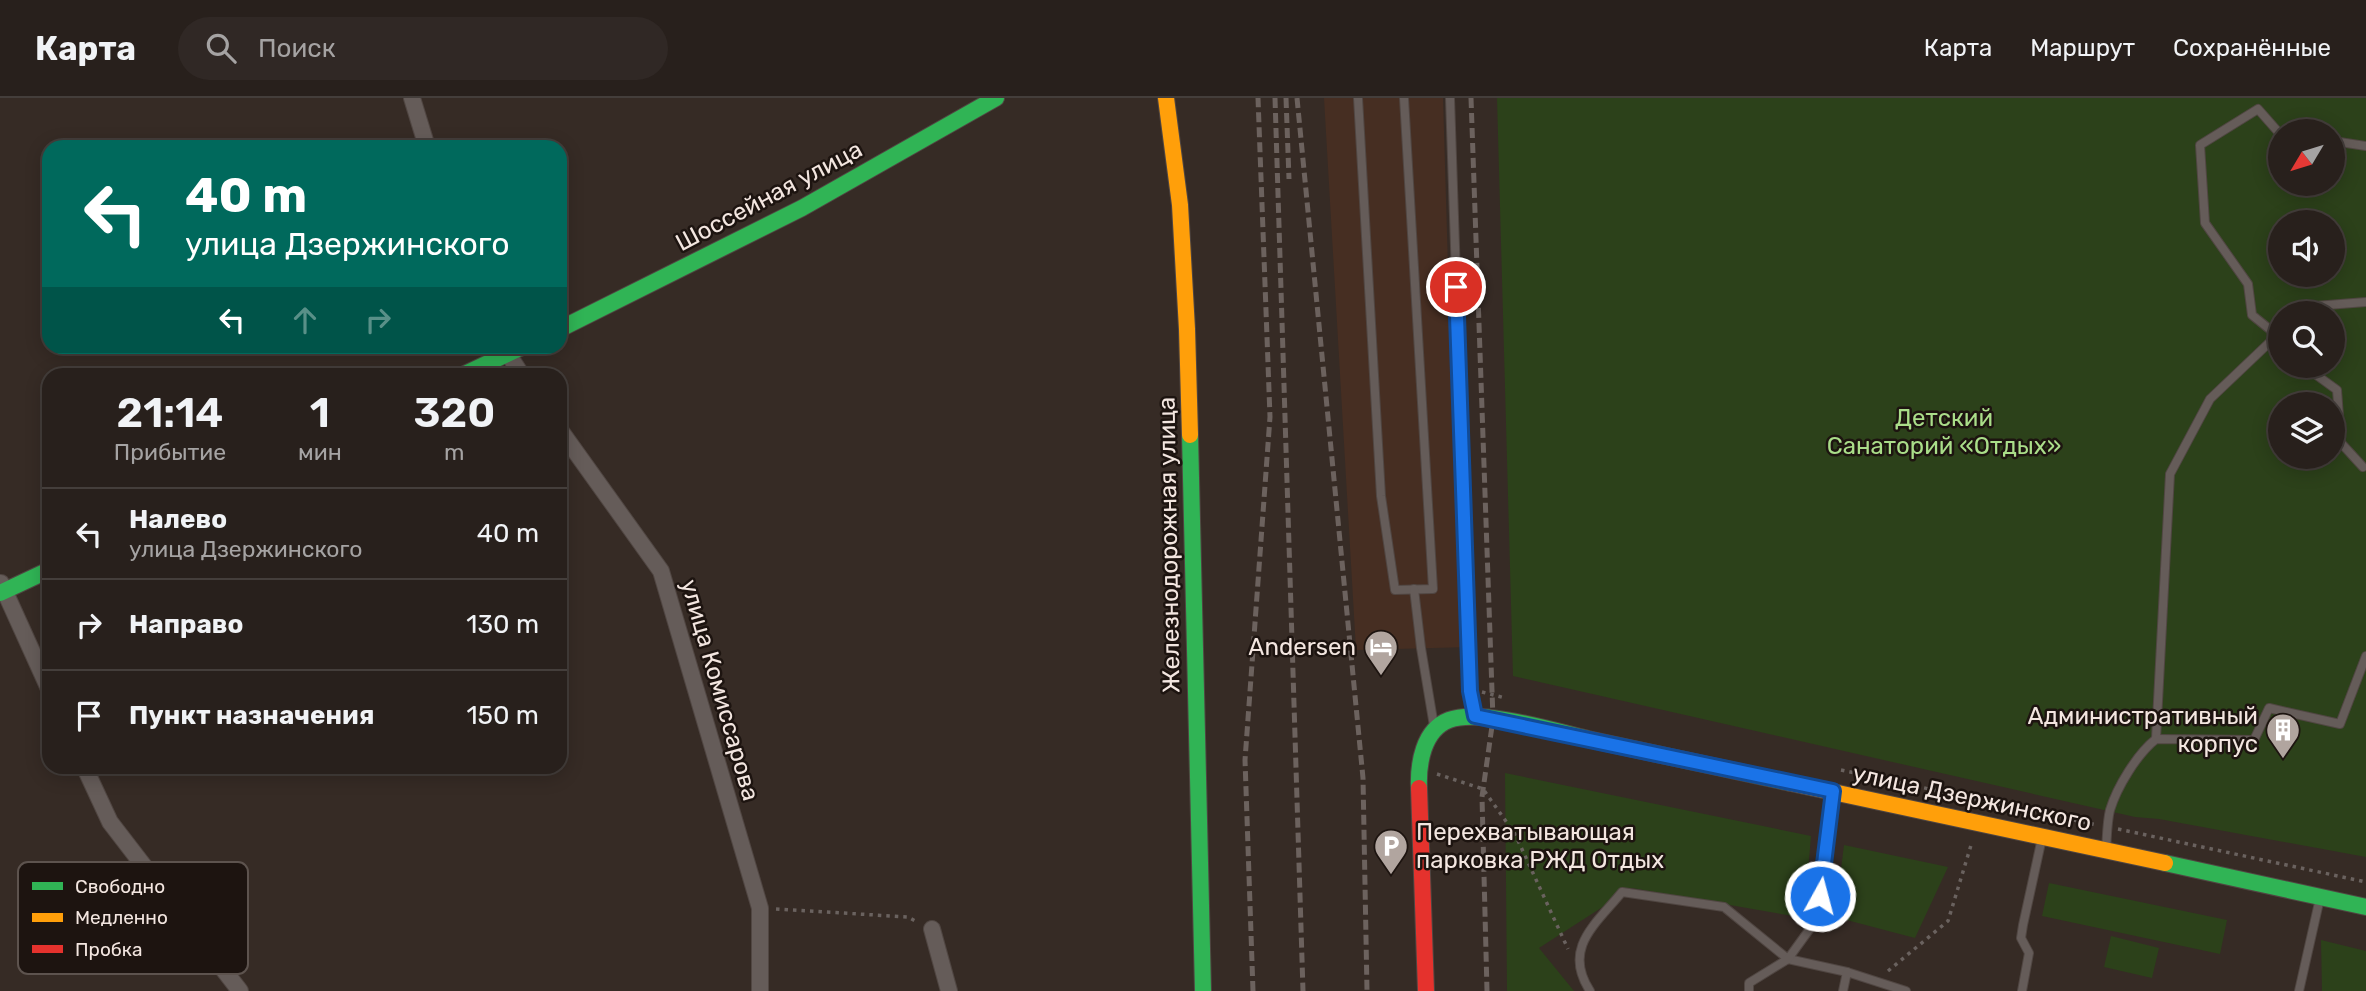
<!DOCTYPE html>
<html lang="ru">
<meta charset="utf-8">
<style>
body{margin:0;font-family:Rubik,sans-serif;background:#302825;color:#f1f3f6;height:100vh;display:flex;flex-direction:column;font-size:26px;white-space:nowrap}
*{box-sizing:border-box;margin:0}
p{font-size:23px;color:#a5a3a3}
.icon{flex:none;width:38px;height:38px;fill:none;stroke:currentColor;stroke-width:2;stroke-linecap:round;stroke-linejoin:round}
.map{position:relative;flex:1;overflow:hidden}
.panel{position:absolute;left:42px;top:270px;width:525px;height:406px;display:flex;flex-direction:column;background:#28201c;border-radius:21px;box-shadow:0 4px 18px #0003,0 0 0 2px #443e3b}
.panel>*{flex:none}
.top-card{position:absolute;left:42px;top:42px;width:525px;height:214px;border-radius:21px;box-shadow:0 4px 18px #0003,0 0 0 2px #443e3b;background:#00695c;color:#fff;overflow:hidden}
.needle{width:46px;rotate:232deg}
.controls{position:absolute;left:2268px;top:21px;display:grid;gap:14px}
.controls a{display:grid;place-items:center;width:77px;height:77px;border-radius:50%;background:#28201c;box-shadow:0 4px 18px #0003,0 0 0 2px #443e3b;font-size:35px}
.pin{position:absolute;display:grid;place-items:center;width:60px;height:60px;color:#fff;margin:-30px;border:4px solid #fff;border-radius:50%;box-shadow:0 2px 7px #0007}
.me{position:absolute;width:77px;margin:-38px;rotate:7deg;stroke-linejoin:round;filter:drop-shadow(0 0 5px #0008)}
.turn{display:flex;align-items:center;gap:24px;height:147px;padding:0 28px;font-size:32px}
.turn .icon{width:91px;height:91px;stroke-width:2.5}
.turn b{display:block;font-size:49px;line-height:60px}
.lanes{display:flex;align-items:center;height:66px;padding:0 28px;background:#0003;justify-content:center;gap:35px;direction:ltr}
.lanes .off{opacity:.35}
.eta{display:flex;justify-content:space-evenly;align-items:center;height:119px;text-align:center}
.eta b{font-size:42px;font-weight:600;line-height:49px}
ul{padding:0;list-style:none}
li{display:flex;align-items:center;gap:21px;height:91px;padding:0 28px;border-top:2px solid #443e3b}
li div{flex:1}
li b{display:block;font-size:26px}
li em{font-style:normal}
header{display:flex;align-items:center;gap:42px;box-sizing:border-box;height:98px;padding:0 35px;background:#28201c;border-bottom:2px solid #443e3b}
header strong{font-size:33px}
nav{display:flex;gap:38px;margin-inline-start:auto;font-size:24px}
.search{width:490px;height:63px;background:#302825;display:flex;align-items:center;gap:18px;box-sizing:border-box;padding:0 24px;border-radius:38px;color:#a5a3a3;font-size:26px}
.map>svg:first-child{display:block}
.built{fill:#462e22}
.green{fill:#2c411a;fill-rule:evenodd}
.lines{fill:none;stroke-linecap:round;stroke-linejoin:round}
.lane-casing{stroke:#504642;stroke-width:10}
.street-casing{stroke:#504642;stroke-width:18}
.fast-casing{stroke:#504642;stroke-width:18}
.slow-casing{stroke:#504642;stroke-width:18}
.jam-casing{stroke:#504642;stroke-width:18}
.path{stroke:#6a625f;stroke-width:3.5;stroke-dasharray:3.5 5;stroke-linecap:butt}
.lane{stroke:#655c59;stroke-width:8}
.street{stroke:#655c59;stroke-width:16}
.fast{stroke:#30b455;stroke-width:16}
.slow{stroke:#ff9f0a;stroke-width:16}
.jam{stroke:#e5322d;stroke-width:16}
.rail{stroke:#6c625e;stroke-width:5;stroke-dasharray:10 5;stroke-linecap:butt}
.route-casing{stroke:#114b97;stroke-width:18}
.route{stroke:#1a73e8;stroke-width:12}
.labels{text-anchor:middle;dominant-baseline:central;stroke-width:5;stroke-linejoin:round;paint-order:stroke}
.street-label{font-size:24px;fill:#f3e6e0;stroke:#1d1410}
.park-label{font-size:24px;fill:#aade89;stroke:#1d1410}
.poi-label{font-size:24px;fill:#f3e6e0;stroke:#1d1410;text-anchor:end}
.key{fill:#1d1410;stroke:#5d534e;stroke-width:2}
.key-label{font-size:19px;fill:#f3e6e0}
</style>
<header>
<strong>Карта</strong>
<div class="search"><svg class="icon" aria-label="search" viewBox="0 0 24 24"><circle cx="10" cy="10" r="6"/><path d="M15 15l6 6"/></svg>Поиск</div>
<nav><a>Карта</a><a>Маршрут</a><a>Сохранённые</a></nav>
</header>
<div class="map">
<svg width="2366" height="893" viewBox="0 0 2366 893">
<rect width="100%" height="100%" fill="#362b25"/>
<polygon class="built" points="1324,0 1443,0 1448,169 1471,549 1356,552"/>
<g class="green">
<path d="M1497,0H2366V759L2159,721L2135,719L1513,578ZM2280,33H2333V86H2280ZM2280,124H2333V177H2280ZM2280,215H2333V268H2280ZM2280,306H2333V359H2280Z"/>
<polygon points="1505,675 1811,738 1804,820 1632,790 1539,850 1574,893 1507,893"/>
<polygon points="1844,747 1948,769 1915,840 1835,819"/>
<polygon points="2049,785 2227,822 2220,856 2042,818"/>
<polygon points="2111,838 2159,850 2152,880 2104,869"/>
<polygon points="2321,842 2366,853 2366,893 2322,893"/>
</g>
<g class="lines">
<g class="lane-casing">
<g id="lane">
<polyline points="1358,0 1381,398 1395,492 1433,491 1404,0"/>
<polyline points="1450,0 1470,593 1475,618"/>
<polyline points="2333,43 2366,48"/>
<polyline points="2305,215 2315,208 2366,204"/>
<polyline points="2278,238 2252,217 2248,186 2205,125 2200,47 2258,11 2280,36"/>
<polyline points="2304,268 2337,292 2341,345 2363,369"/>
<polyline points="1414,491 1421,550 1434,628"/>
<polyline points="2156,641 2170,376 2210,301 2271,243"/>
<path d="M2106,752C2107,739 2107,724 2110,712C2117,689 2137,656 2156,641L2254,642L2269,610L2340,626L2366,558"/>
<path d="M1590,893C1562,850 1596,826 1622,794L1724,809L1788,861L1847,874L1906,893"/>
<polyline points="1749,893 1749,885 1788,861 1817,821 1832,697"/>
<polyline points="1843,893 1847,874"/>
<polyline points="2022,893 2029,855 2021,840 2023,827 2042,740"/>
<polyline points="2299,893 2320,800"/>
</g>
</g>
<g class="street-casing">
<g id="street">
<polyline points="412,0 427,49"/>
<polyline points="503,248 521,276"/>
<polyline points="560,332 661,473 760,810 760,893"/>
<polyline points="1,485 49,591"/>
<polyline points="84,668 110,724 240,893"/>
<polyline points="932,831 949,893"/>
</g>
</g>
<g class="fast-casing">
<g id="fast">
<polyline points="560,231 802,110 996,0"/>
<polyline points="465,276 524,248"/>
<polyline points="1190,337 1203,893"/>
<polyline points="0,495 49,472"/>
<path d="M1419,690C1418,666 1423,632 1449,622C1480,610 1558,634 1592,642C1658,656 1724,670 1791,685"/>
<polyline points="2165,765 2366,809"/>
</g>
</g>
<g class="slow-casing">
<g id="slow">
<polyline points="1166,0 1180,107 1187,231 1190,337"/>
<polyline points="1791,685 2165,765"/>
</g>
</g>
<g class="jam-casing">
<polyline id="jam" points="1419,690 1426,893"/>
</g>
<g class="path">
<polyline points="1482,594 1505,600"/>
<polyline points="1841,672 2097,727"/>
<polyline points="1437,676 1483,691 1515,736 1568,851"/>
<polyline points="2118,731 2366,784"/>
<polyline points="776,811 908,819 917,824"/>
<polyline points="1888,873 1948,823 1972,744"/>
</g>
<use href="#lane" class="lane"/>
<use href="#street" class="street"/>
<use href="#fast" class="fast"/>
<use href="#slow" class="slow"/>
<use href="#jam" class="jam"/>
<g class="rail">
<polyline points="1275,0 1303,893"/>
<polyline points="1286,0 1289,81"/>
<polyline points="1297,0 1363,680 1367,893"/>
<polyline points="1471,0 1493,621 1482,699 1487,893"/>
<polyline points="1253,893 1245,662 1270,319 1258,0"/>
</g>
</g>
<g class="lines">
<g class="route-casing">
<polyline id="route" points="1456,189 1470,593 1475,618 1833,693 1820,798"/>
</g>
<use href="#route" class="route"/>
</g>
<defs>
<g id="hotel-pin" transform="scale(1.75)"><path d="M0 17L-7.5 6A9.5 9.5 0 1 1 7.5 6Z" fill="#b1a59f" stroke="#1d1410"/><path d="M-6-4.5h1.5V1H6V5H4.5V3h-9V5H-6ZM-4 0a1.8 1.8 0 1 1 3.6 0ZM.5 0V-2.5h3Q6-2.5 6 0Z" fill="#fff"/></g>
<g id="building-pin" transform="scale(1.75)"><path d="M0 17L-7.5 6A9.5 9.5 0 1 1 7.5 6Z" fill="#b1a59f" stroke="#1d1410"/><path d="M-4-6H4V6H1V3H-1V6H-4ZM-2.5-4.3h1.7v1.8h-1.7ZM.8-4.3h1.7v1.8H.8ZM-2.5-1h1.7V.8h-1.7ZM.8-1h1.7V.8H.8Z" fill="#fff"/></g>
<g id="parking-pin" transform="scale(1.75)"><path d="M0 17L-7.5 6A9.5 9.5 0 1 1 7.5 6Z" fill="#b1a59f" stroke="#1d1410"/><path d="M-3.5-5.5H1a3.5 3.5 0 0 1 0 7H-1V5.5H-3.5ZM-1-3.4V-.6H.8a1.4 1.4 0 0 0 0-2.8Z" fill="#fff"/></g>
</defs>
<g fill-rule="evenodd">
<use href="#hotel-pin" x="1381" y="549"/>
<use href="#building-pin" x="2283" y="632"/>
<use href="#parking-pin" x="1391" y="748"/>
</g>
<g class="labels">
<g class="street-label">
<text transform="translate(769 98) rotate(-28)">Шоссейная улица</text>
<text transform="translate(1169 447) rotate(-91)">Железнодорожная улица</text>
<text transform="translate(720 592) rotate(74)">улица Комиссарова</text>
<text transform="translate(1972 700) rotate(12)">улица Дзержинского</text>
</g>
<g class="park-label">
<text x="1944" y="320">Детский<tspan x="1944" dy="28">Санаторий «Отдых»</tspan></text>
</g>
<g class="poi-label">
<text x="1356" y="549">Andersen</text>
<text x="2258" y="618">Административный<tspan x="2258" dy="28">корпус</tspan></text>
<text x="1416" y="734" text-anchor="start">Перехватывающая<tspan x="1416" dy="28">парковка РЖД Отдых</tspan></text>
</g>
</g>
<rect x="18" y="764" width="230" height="112" rx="10" class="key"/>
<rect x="32" y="784" width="31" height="8" fill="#30b455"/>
<rect x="32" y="815" width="31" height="9" fill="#ff9f0a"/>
<rect x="32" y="847" width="31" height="8" fill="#e5322d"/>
<g class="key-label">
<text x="75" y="795">Свободно</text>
<text x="75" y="826">Медленно</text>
<text x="75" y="858">Пробка</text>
</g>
</svg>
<div class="controls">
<a><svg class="needle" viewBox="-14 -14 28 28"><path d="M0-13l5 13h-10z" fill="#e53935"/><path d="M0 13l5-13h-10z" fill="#a5a3a3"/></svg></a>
<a><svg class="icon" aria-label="sound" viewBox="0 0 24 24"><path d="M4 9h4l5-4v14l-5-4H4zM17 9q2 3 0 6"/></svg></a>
<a><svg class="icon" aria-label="search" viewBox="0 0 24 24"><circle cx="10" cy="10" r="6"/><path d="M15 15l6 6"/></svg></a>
<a><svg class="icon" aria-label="layers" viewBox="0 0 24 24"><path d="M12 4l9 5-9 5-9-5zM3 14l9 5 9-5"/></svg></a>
</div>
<div class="pin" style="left:1456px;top:189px;background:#d93025"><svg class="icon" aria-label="arrive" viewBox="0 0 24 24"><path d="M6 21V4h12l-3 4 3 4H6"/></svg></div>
<svg class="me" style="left:1820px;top:798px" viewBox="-20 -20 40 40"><circle r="17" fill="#1a73e8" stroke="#fff" stroke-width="3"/><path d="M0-11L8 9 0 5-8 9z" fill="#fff"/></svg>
<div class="top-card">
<div class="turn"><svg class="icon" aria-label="left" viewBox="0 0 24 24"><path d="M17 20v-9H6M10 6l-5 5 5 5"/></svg><div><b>40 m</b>улица Дзержинского</div></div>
<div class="lanes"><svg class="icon" aria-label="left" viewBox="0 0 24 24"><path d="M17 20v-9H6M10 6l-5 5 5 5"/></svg><svg class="icon off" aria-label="ahead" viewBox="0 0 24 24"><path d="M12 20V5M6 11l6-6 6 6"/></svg><svg class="icon off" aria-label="right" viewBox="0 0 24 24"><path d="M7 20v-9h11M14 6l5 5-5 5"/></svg></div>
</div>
<section class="panel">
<div class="eta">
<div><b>21:14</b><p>Прибытие</p></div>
<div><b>1</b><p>мин</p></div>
<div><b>320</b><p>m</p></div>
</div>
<ul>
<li><svg class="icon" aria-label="left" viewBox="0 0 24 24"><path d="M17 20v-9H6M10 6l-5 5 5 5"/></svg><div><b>Налево</b><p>улица Дзержинского</p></div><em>40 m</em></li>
<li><svg class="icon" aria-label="right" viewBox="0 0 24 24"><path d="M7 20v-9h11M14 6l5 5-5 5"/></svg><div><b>Направо</b></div><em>130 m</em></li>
<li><svg class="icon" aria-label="arrive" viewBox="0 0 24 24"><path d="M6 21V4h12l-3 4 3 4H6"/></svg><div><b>Пункт назначения</b></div><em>150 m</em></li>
</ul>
</section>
</div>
